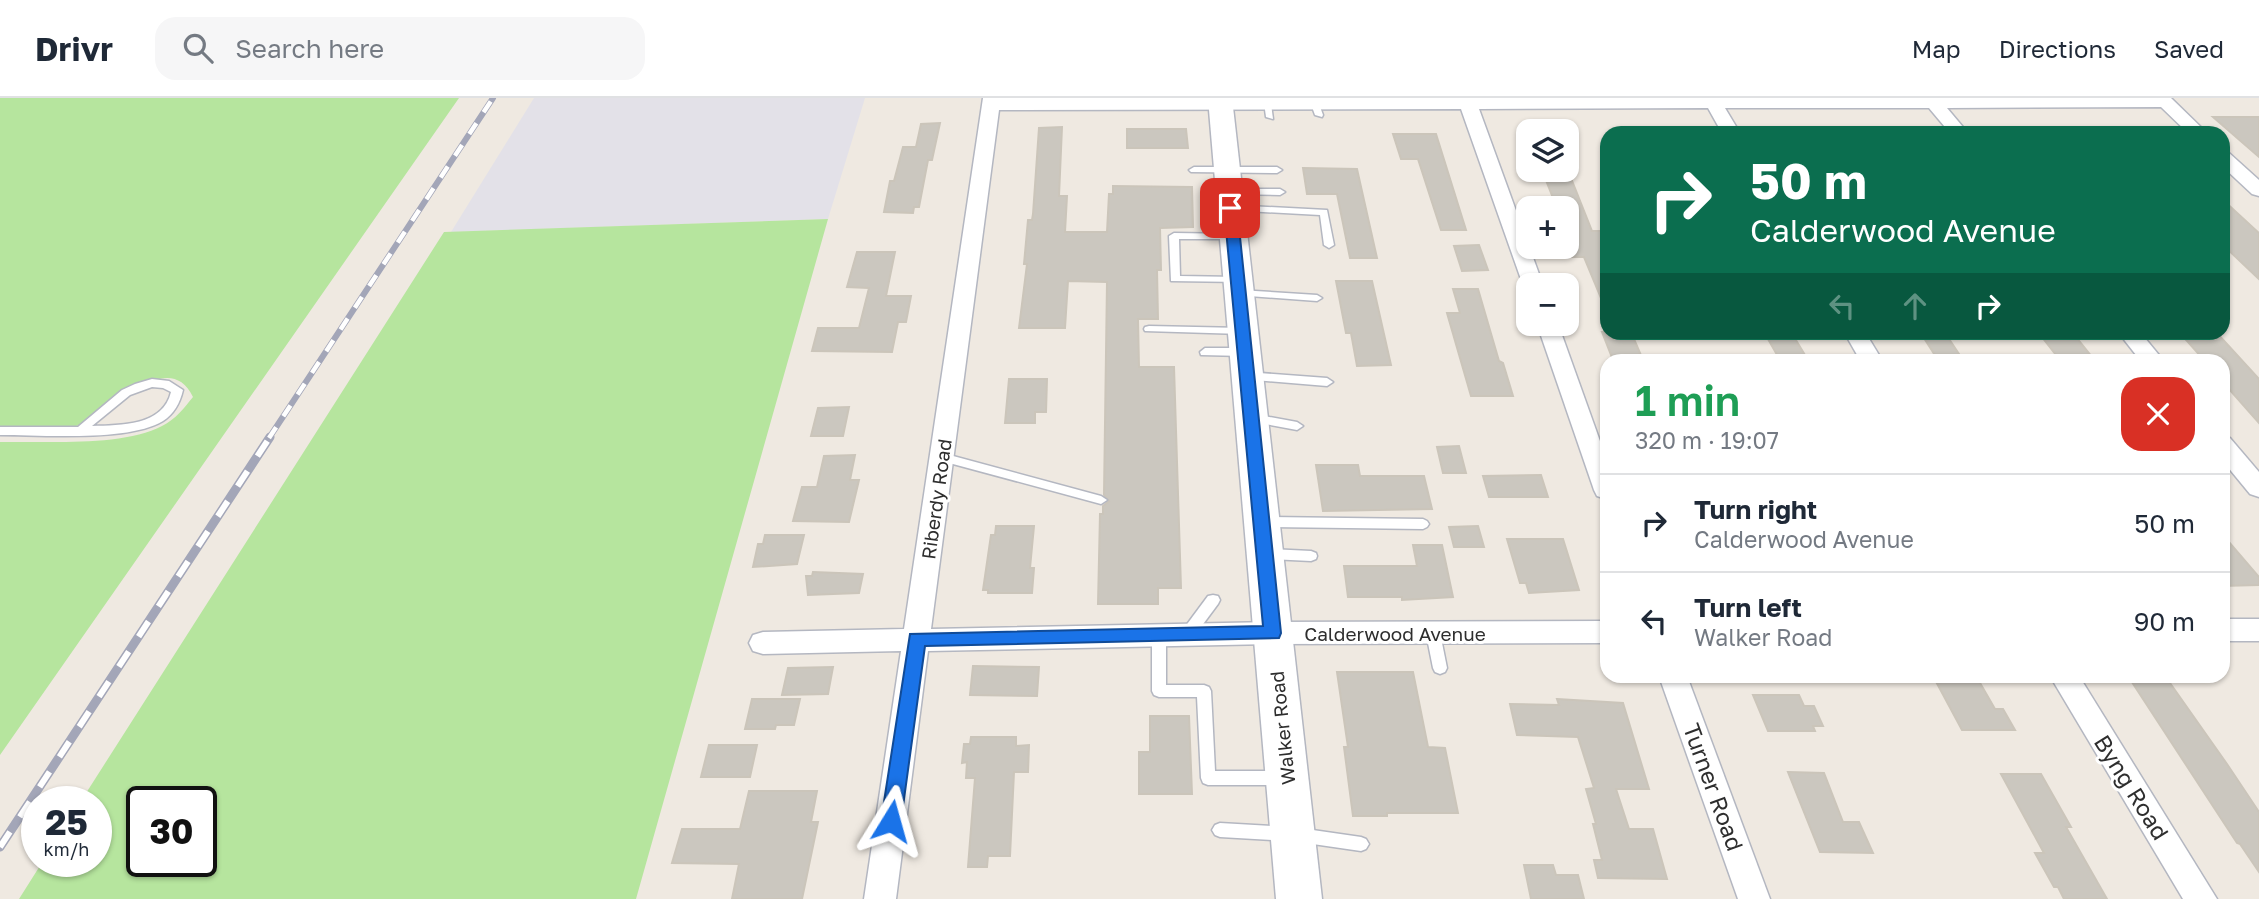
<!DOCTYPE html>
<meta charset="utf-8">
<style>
body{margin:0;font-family:"Golos Text",sans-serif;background:#f6f6f7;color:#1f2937;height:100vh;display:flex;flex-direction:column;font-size:26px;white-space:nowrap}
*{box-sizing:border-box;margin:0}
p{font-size:23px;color:#747a83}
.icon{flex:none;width:38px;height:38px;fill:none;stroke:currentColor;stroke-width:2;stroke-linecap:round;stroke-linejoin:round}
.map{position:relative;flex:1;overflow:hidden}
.drawer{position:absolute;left:1600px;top:256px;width:630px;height:329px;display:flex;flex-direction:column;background:#fff;border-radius:21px;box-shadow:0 2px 5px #0004}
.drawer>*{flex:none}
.hud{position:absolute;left:1600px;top:28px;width:630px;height:214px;border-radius:21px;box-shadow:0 2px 5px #0004;background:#0b6e4f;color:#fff;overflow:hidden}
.buttons{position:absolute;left:1516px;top:21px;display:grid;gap:14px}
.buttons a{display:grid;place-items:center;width:63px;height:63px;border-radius:14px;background:#fff;box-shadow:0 2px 5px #0004;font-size:35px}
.speed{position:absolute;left:21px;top:688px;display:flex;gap:14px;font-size:35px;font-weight:700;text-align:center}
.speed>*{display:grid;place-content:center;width:91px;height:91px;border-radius:50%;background:#fff;box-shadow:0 2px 5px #0004;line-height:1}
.speed small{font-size:18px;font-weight:400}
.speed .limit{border:4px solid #111;border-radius:10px;background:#fff;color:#111}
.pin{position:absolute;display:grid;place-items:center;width:60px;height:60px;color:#fff;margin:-30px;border-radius:14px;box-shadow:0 4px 10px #0006}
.me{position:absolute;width:77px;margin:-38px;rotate:8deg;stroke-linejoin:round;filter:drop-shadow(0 0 5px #0008)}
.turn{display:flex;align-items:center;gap:24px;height:147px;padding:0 35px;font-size:32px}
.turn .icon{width:91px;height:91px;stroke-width:2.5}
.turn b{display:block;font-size:49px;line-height:60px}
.lanes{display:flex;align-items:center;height:66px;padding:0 35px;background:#0003;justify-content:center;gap:35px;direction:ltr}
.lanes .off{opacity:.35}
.round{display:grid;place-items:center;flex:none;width:74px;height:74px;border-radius:21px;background:#f6f6f7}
.head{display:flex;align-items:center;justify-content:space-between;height:119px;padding:0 35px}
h1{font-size:42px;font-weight:600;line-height:52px;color:#1e9e55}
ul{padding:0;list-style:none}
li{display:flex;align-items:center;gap:21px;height:98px;padding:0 35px;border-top:2px solid #e0e1e3}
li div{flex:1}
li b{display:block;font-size:26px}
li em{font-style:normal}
header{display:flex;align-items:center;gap:42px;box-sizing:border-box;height:98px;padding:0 35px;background:#fff;border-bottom:2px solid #e0e1e3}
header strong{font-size:33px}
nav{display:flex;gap:38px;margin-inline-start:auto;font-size:24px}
.search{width:490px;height:63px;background:#f6f6f7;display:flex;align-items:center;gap:18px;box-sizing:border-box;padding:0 24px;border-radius:21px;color:#747a83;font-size:26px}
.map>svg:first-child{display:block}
.industrial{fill:#e3e1e8}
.green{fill:#b6e59e;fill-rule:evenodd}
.building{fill:#cbc7bf;stroke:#cbc5ba;stroke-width:2}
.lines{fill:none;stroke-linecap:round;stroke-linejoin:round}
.lane-casing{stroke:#b4b7c1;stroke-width:3}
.street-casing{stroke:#b4b7c1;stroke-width:3}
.secondary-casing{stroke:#b4b7c1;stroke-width:3}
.lane{fill:#fff;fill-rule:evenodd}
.street{fill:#fff;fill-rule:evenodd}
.secondary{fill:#fff;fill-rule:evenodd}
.rail-far1-casing{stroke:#a3a6b8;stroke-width:6}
.rail-casing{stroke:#a3a6b8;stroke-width:9}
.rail-far1{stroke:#fff;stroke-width:4.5;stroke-dasharray:13;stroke-linecap:butt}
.rail{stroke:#fff;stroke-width:6;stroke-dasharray:18;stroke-linecap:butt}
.route{fill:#1a73e8;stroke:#114b97;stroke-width:2}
.labels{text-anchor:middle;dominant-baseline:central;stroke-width:6;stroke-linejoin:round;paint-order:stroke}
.street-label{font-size:19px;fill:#2e2e2e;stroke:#fff}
.near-street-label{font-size:23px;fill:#2e2e2e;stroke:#fff}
</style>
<header>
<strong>Drivr</strong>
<div class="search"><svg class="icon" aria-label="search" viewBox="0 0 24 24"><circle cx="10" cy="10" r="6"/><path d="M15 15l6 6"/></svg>Search here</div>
<nav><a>Map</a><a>Directions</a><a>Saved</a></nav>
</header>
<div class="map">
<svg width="2259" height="801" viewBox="0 0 2259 801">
<rect width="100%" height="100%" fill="#efe9e1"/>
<polygon class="industrial" points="534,0 865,0 828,121 451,134"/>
<g class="green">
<path d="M0,0H459L0,657V344C45,343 123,349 162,328C176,321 184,310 193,299C169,248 111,314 82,326C67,333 19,331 0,331Z"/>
<path d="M828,121L636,801H19L43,763H96V704L81,703L444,134ZM142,704H201V763H142Z"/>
</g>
<g class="building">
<polygon points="2213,19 2259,19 2259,59"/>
<polygon points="940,25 932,62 928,62 919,109 914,109 913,115 884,114 890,83 894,83 903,49 916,49 921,26"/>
<polygon points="1062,29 1059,98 1067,98 1065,134 1107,134 1109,96 1113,96 1113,88 1192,89 1193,129 1160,130 1161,172 1157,172 1158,221 1138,221 1139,269 1174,269 1181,490 1158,490 1158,506 1098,506 1100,416 1103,416 1103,408 1109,403 1104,397 1107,184 1068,183 1065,230 1019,230 1027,166 1024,166 1028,122 1032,122 1033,116 1039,30"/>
<polygon points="1127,31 1186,31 1188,50 1127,50"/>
<polygon points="1393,36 1436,36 1466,132 1441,132 1418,61 1401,61"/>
<polygon points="1303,70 1357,71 1377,160 1350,160 1337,96 1307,96"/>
<polygon points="1567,70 1592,133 1606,133 1606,212 1584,159 1572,159 1566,145 1566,110 1557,110 1542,72 1566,73"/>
<polygon points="2222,101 2259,135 2259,181 2222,146"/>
<polygon points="1479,147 1488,172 1462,173 1454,148"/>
<polygon points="857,154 895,154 886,198 911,198 906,224 898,224 892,254 812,253 818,230 859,230 869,190 847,189"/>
<polygon points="1336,183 1372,183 1391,267 1357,268 1351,235 1346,235"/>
<polygon points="1453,191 1478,191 1499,263 1503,265 1513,298 1471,298 1447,215 1460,215"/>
<polygon points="1602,234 1631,234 1643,262 1613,262"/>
<polygon points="1764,234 1791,234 1808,262 1780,262"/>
<polygon points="2038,234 2072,234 2092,259 2084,259 2087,262 2060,262"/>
<polygon points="2179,234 2216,234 2259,281 2259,325 2222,283 2222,262 2204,262"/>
<polygon points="1924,240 1949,241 1963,262 1938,262"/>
<polygon points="1009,281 1047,281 1046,314 1035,314 1035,325 1005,325"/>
<polygon points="849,309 843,338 811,338 818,310"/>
<polygon points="1459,348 1466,375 1443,375 1437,349"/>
<polygon points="855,357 850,382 859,382 849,424 793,423 802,389 817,389 824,358"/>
<polygon points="1316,367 1358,367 1360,378 1424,378 1432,411 1323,413"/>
<polygon points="1541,377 1548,399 1489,399 1483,378"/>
<polygon points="996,428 1034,428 1030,470 1034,470 1032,495 988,495 988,492 983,492 991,437 995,437"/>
<polygon points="1478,428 1484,449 1454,449 1449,429"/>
<polygon points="2222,436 2259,479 2259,487 2222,488"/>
<polygon points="765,437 804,437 797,466 753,469 758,446 763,446"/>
<polygon points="1507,441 1563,441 1579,492 1529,495 1526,485 1520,485"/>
<polygon points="1413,447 1442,447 1453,499 1402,502 1402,499 1348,499 1344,468 1417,468"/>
<polygon points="813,474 863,476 859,495 808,497 806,478 812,478"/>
<polygon points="973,568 1039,569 1037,598 970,597"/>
<polygon points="833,569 828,596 782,597 788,570"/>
<polygon points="1337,574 1413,574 1428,649 1445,650 1458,715 1387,715 1387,718 1353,718 1344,649 1348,649"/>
<polygon points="1933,578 1976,578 1995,611 2003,611 2015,632 1962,632"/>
<polygon points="2128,578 2165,578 2227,666 2259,714 2259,774 2240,746 2237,745"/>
<polygon points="1753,597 1799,597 1804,608 1814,608 1823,628 1813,628 1815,633 1768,633"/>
<polygon points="752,601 800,601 794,627 776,627 775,631 745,631"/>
<polygon points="1557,601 1623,605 1649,691 1616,691 1629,731 1653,731 1667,781 1598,780 1594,762 1602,762 1593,726 1596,726 1586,691 1594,690 1578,639 1517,637 1510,606 1559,607"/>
<polygon points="1150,618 1189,618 1192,696 1139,696 1139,654 1150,654"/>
<polygon points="971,639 1016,639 1016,648 1029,647 1028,674 1014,674 1010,758 988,758 987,769 968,769 975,680 966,680 967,664 962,665 964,646 970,646"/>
<polygon points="709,647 757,647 750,679 701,679"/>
<polygon points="1788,674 1824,675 1843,724 1859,724 1873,755 1820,754"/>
<polygon points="2001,676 2041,676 2071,729 2066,729 2107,801 2064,801 2058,789 2054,789 2035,755 2044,755"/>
<polygon points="749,693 817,693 811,724 818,724 802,801 732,801 739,766 672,765 682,731 740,731"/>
<polygon points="1524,767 1553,767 1556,777 1578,777 1584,801 1531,801"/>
</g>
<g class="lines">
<g class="lane-casing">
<g id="lane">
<polygon points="1314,0 1322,0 1319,6 1323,17 1322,19 1315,17 1311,6"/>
<polygon points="1264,4 1271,6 1273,21 1266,19"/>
<polygon points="1194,69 1277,69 1282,72 1277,75 1191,74 1189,72"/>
<polygon points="1229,91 1280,91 1285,94 1280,97 1226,96 1224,94"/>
<polygon points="1231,107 1327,112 1334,147 1329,150 1324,147 1320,117 1228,112 1228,108"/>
<polygon points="1174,135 1236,136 1236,140 1233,141 1179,141 1180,178 1237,179 1242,182 1241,184 1171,183 1169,138"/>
<polygon points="1239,192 1317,197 1322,200 1317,203 1235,197 1235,193"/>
<polygon points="1149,228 1242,230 1247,233 1242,236 1145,233 1144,231 1145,229"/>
<polygon points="1205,250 1244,250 1249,254 1244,258 1201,257 1200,254"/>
<polygon points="1247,274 1327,280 1333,284 1327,288 1243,281 1241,278 1243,275"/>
<path d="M152,281L169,283L183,292C180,305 174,316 163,323C129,344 41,337 0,337V329H78L122,292L135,286ZM152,289L163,290L171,294C163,328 121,327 92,328L130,297Z"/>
<polygon points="1253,316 1297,324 1303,328 1297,332 1249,323 1247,320"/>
<polygon points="942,355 1101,398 1107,402 1101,406 938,362 936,359"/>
<polygon points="1266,419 1423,421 1427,423 1429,426 1427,429 1423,431 1266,429 1262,427 1260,424 1262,421"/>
<polygon points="1268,451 1311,453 1316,455 1317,458 1316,461 1311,463 1268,461 1263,459 1262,456 1263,453"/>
<polygon points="1213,497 1218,498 1220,502 1218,506 1192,541 1187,542 1182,541 1180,537 1182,533 1208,498"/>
<polygon points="1433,530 1438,531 1440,535 1447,570 1445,574 1440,576 1435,574 1433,570 1426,535 1428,531"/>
<polygon points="1159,532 1164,533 1166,537 1166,587 1204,587 1209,589 1211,593 1215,673 1280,673 1285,675 1287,680 1285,685 1280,687 1208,687 1203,685 1201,680 1197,599 1159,599 1154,597 1152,593 1152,537 1154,533"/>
<polygon points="1220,725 1292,729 1361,739 1366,741 1369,746 1366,751 1361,753 1292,743 1220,739 1215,737 1212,732 1215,727"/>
</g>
</g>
<g class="street-casing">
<g id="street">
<polygon points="983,0 2171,0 2207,35 2188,35 2161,9 1947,10 1968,35 1950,35 1929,10 1725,10 1740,35 1722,35 1708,10 1479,11 1543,187 1528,187 1528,192 1523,187 1461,11 999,12 931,531 1272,524 1606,523 1606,545 1272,546 928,553 896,801 864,801 901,553 763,556 753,553 749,545 753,537 763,534 904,531"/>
<polygon points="2222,53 2228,54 2259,82 2259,98 2252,96 2222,68"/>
<polygon points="1537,226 1558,226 1606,360 1606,401 1597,398 1594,392"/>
<polygon points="1844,234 1865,234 1882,262 1860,262"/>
<polygon points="2118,234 2140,234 2163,262 2140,262"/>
<polygon points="2222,338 2230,340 2259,374 2259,399 2250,396 2222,362"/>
<rect x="2222" y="521" width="37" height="22"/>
<polygon points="1659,578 1687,578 1770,801 1738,801"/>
<polygon points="2050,578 2079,578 2217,801 2183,801"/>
</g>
</g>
<g class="secondary-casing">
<polygon id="secondary" points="1208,0 1232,0 1322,801 1276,801"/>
</g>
<use href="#lane" class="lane"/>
<use href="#street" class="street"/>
<use href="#secondary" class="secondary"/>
<g class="rail-far1-casing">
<polyline id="rail-far1" points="269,340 493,0"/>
</g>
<g class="rail-casing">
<polyline id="rail" points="0,749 270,339"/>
</g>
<use href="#rail-far1" class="rail-far1"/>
<use href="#rail" class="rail"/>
</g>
<polygon class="route" points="1230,106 1237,110 1281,535 1279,540 925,548 901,723 898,729 891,732 884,729 881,723 910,536 1263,528 1224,110"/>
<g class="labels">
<g class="street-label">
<text transform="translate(936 401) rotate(-82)">Riberdy Road</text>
<text x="1395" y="535">Calderwood Avenue</text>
<text transform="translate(1282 630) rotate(-96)">Walker Road</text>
</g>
<g class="near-street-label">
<text transform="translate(1714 689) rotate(70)">Turner Road</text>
<text transform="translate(2132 689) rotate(58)">Byng Road</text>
</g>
</g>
</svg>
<div class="buttons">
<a><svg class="icon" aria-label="layers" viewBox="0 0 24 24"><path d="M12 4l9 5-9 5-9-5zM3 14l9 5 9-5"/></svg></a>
<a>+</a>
<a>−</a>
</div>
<div class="speed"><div>25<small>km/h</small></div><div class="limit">30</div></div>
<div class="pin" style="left:1230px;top:110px;background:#d93025"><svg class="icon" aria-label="arrive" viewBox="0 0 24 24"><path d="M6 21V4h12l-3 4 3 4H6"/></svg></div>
<svg class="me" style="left:891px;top:723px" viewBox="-20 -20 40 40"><path d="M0-17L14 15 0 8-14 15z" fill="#1a73e8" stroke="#fff" stroke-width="4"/></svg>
<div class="hud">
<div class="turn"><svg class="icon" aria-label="right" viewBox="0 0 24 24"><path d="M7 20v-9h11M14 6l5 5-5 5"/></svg><div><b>50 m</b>Calderwood Avenue</div></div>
<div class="lanes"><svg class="icon off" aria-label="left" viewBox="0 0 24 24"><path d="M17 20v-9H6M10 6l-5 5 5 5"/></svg><svg class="icon off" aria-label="ahead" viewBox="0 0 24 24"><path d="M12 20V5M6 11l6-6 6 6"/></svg><svg class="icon" aria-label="right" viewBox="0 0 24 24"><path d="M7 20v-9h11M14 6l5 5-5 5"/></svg></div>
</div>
<section class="drawer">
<div class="head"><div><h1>1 min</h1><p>320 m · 19:07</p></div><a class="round" style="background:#d93025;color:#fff"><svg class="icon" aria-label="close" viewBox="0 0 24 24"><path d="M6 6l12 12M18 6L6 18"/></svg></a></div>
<ul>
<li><svg class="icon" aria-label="right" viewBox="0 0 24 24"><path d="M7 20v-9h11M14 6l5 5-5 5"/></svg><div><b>Turn right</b><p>Calderwood Avenue</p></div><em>50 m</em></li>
<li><svg class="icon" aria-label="left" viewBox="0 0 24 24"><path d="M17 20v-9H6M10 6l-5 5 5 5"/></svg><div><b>Turn left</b><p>Walker Road</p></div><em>90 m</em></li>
</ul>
</section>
</div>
